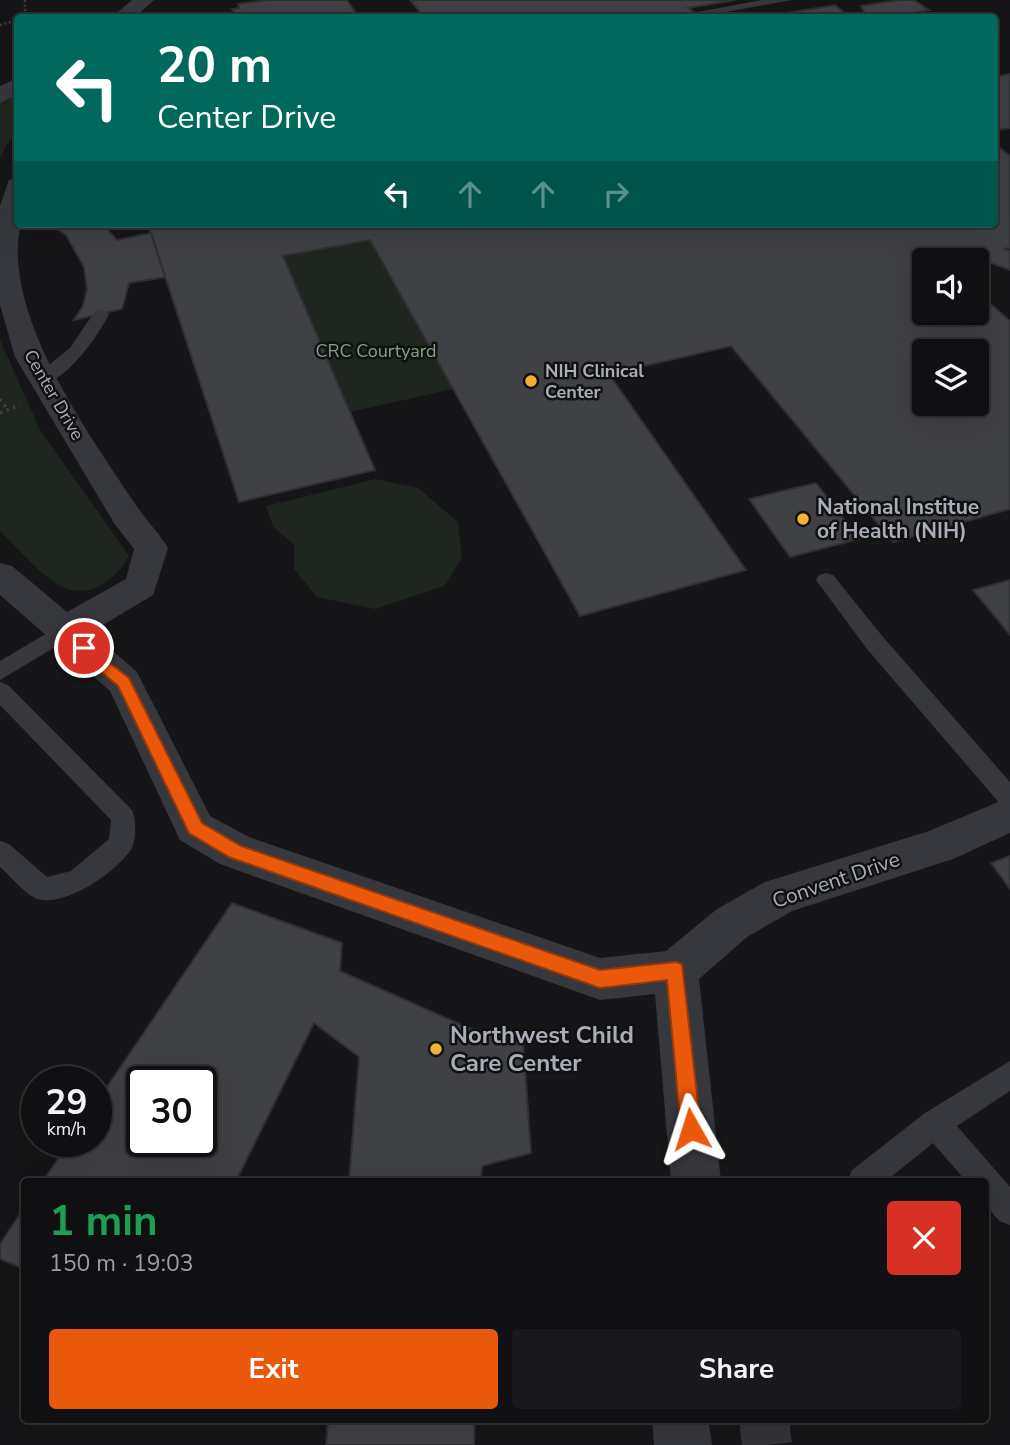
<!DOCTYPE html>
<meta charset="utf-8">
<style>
body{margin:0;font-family:"Nunito Sans",sans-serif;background:#19191b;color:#f1f3f6;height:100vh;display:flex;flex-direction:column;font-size:26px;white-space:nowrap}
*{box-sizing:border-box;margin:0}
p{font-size:23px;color:#9c9d9f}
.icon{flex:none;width:38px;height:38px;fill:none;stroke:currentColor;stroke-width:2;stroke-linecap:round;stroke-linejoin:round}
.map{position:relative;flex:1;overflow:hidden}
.panel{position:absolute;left:21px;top:1178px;width:968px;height:245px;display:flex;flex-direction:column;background:#101012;border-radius:7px;box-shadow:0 7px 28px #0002,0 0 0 2px #303032}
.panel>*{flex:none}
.hud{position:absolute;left:14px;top:14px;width:984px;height:214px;border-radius:7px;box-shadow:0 7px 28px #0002,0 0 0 2px #303032;background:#00695c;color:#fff;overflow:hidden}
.controls{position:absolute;left:912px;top:248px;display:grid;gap:14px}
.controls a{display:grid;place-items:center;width:77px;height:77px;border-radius:7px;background:#101012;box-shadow:0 7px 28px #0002,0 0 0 2px #303032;font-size:35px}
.speed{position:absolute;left:21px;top:1066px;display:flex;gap:14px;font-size:35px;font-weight:700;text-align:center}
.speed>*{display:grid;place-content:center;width:91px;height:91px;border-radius:50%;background:#101012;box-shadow:0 7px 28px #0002,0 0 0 2px #303032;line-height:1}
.speed small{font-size:18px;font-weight:400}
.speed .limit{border:4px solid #111;border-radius:10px;background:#fff;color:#111}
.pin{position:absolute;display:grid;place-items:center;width:60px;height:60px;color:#fff;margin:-30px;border:4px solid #fff;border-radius:50%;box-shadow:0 2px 7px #0007}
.me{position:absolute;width:77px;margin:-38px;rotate:354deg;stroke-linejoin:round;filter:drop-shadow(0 0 5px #0008)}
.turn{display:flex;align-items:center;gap:24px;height:147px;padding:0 28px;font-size:32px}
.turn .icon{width:91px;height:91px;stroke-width:2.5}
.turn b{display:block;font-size:49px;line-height:60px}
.lanes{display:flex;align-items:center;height:66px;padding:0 28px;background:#0003;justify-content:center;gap:35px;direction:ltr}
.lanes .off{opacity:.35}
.round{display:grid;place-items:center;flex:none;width:74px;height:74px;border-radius:7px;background:#19191b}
.overview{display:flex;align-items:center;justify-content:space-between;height:119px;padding:0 28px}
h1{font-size:42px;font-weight:700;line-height:52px;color:#1e9e55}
.button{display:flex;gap:14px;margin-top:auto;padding:14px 28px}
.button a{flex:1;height:80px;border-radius:7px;background:#ea580c;color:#fff;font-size:28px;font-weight:700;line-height:80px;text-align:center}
.button a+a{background:#19191b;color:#f1f3f6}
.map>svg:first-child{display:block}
.green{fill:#1e261f}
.building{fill:#404145;stroke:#303034;stroke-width:2;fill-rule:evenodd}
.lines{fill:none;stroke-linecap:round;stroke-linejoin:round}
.street-tunnel{stroke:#333438;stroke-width:50;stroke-dasharray:50 25;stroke-linecap:butt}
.path-far1{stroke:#3d3f44;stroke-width:2.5;stroke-dasharray:2 2.5;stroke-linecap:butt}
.path{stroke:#3d3f44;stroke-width:3.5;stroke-dasharray:2.5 4.5;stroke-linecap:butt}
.lane{fill:#37383d;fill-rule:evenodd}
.street{fill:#37383d;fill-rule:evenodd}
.route{fill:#ea580c;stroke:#983908;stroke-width:2}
.poi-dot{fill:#f2b134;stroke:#111113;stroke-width:2.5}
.labels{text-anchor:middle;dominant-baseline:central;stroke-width:5;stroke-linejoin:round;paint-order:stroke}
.far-park-label{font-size:18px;fill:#7fa381;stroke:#111113}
.far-poi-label{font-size:18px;font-weight:bold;fill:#a8adb8;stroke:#111113;text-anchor:start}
.far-street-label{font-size:18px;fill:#a8adb8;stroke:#111113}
.poi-label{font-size:21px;font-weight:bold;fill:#a8adb8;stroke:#111113;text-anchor:start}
.street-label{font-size:21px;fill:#a8adb8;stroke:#111113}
.near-poi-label{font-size:24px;font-weight:bold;fill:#a8adb8;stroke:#111113;text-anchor:start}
</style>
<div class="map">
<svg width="1010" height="1445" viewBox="0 0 1010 1445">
<rect width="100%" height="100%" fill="#161618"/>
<g class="green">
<polygon points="17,84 17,129 0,157 0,96"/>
<polygon points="370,240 453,389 350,412 283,256"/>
<path d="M0,340L40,430L129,556C115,582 86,602 57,584C36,571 18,548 0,531Z"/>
<polygon points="376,479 418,488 458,522 462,558 444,586 375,609 317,597 294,569 294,545 273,526 266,506"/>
</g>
<g class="building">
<polygon points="268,0 347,0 359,18 237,18 232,9 239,8 238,4"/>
<polygon points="410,0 735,0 688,8 702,18 414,18 423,16"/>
<polygon points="899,0 914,0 929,10 884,18 757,18 835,5 848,16 865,13 861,6"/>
<polygon points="1010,74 1010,128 994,131 994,77"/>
<path d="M994,143L1010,156V248L1004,249L1010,251V270L974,257L956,261H924V313H976V291L1010,321V509L893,542L731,346L609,374L746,570L580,616L370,240L283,256L375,470L239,502L148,224H994ZM924,352H976V404H924Z"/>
<polygon points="75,224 103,224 117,240 151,233 165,277 129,283 122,309 74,320 83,306 87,289 84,267 66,235 54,227"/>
<polygon points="816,483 859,539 790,557 749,499"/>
<polygon points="1010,580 1010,635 973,590"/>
<polygon points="1010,856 1010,889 991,863"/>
<path d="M232,903L342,943L340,971L469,1028L523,1040L531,1153L482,1166L481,1181H349L359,1057L314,1023L236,1181H43L70,1141H96V1103ZM142,1082H201V1141H142Z"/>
<polygon points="24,1208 24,1269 0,1259 0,1244"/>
<polygon points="328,1419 475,1419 474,1445 326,1445"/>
</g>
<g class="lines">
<polyline class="street-tunnel" points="764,1419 767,1445"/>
<g class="path-far1">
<polyline points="25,0 25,18"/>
<polyline points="0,25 18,20"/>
</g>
<g class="path">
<polyline points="0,399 8,410"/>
<polyline points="0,413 20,405"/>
</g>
<g class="lane">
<polygon points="762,0 792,0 698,17 692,13"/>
<path d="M101,309L109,314C99,335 61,390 35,384L32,380L35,376L70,348L95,311Z"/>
<polygon points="826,573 833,575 883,637 1010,782 1010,809 1002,806 867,649 816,580 819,575"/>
<polygon points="64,623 72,625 75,631 72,637 0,680 0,661"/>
<path d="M0,682L8,685L132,810C136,820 137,842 130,851C114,873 71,903 42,900C28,899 11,876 0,867V841L9,844L47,877L71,871L109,839L111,820L0,705Z"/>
<polygon points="1010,1061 1010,1091 957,1126 1010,1187 1010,1225 999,1221 985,1204 985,1181 966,1181 933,1143 886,1181 848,1181 852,1170 925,1113"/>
</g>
<g class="street">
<polygon points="132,0 154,0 134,18 111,18"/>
<polygon points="18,78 18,94 0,103 0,86"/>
<path d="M18,178V224H21C0,312 89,434 136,505C146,520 159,533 168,548L153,595L91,632L137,672L210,816L249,837L600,958L666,951L717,909L765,882L929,831L1010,797V833L953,859L792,911L747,937L699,979L721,1181H671L655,994L600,1000L220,864L180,840L110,691L0,595V563L12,566L67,612L126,579L134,549L114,523L15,357L0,305V206L9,180Z"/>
<polygon points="652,1419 708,1419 712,1445 654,1445"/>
</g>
</g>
<polygon class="route" points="84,643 129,678 202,823 241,846 600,970 676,962 682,964 701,1129 698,1136 691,1139 684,1136 681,1129 667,980 600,988 229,857 189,833 118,686 78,652 76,648"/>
<g class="poi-dot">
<circle cx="531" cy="381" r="7"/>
<circle cx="803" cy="519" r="7"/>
<circle cx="436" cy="1049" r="7"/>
</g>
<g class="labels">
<g class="far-park-label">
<text x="376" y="351">CRC Courtyard</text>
</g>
<g class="far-poi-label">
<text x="545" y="371">NIH Clinical<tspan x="545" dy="21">Center</tspan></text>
</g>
<g class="far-street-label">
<text transform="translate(54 395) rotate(60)">Center Drive</text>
</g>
<g class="poi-label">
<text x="817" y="507">National Institue<tspan x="817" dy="24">of Health (NIH)</tspan></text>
</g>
<g class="street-label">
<text transform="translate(836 880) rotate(-19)">Convent Drive</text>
</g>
<g class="near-poi-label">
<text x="450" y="1035">Northwest Child<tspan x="450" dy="28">Care Center</tspan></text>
</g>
</g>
</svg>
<div class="controls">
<a><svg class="icon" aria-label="sound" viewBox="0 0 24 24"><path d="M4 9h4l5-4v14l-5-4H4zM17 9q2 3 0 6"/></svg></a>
<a><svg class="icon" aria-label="layers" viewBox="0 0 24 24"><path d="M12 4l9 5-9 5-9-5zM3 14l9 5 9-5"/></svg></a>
</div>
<div class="speed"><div>29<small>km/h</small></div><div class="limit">30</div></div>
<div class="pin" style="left:84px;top:648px;background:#d93025"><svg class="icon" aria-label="arrive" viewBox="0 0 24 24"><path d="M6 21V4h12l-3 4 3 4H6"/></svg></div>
<svg class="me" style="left:691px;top:1129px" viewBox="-20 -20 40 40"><path d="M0-17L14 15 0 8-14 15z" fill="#ea580c" stroke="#fff" stroke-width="4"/></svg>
<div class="hud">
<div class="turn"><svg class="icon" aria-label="left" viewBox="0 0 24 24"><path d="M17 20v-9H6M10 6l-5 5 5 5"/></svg><div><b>20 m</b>Center Drive</div></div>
<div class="lanes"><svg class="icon" aria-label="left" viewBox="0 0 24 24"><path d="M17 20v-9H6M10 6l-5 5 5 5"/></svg><svg class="icon off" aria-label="ahead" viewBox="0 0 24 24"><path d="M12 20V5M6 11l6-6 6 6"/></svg><svg class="icon off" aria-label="ahead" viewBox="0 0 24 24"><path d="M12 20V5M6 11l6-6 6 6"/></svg><svg class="icon off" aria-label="right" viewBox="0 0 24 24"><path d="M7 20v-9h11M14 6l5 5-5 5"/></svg></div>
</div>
<section class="panel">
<div class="overview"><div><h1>1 min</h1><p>150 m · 19:03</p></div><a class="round" style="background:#d93025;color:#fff"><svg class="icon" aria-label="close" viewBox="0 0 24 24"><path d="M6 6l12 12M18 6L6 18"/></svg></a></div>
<div class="button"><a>Exit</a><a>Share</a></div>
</section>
</div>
